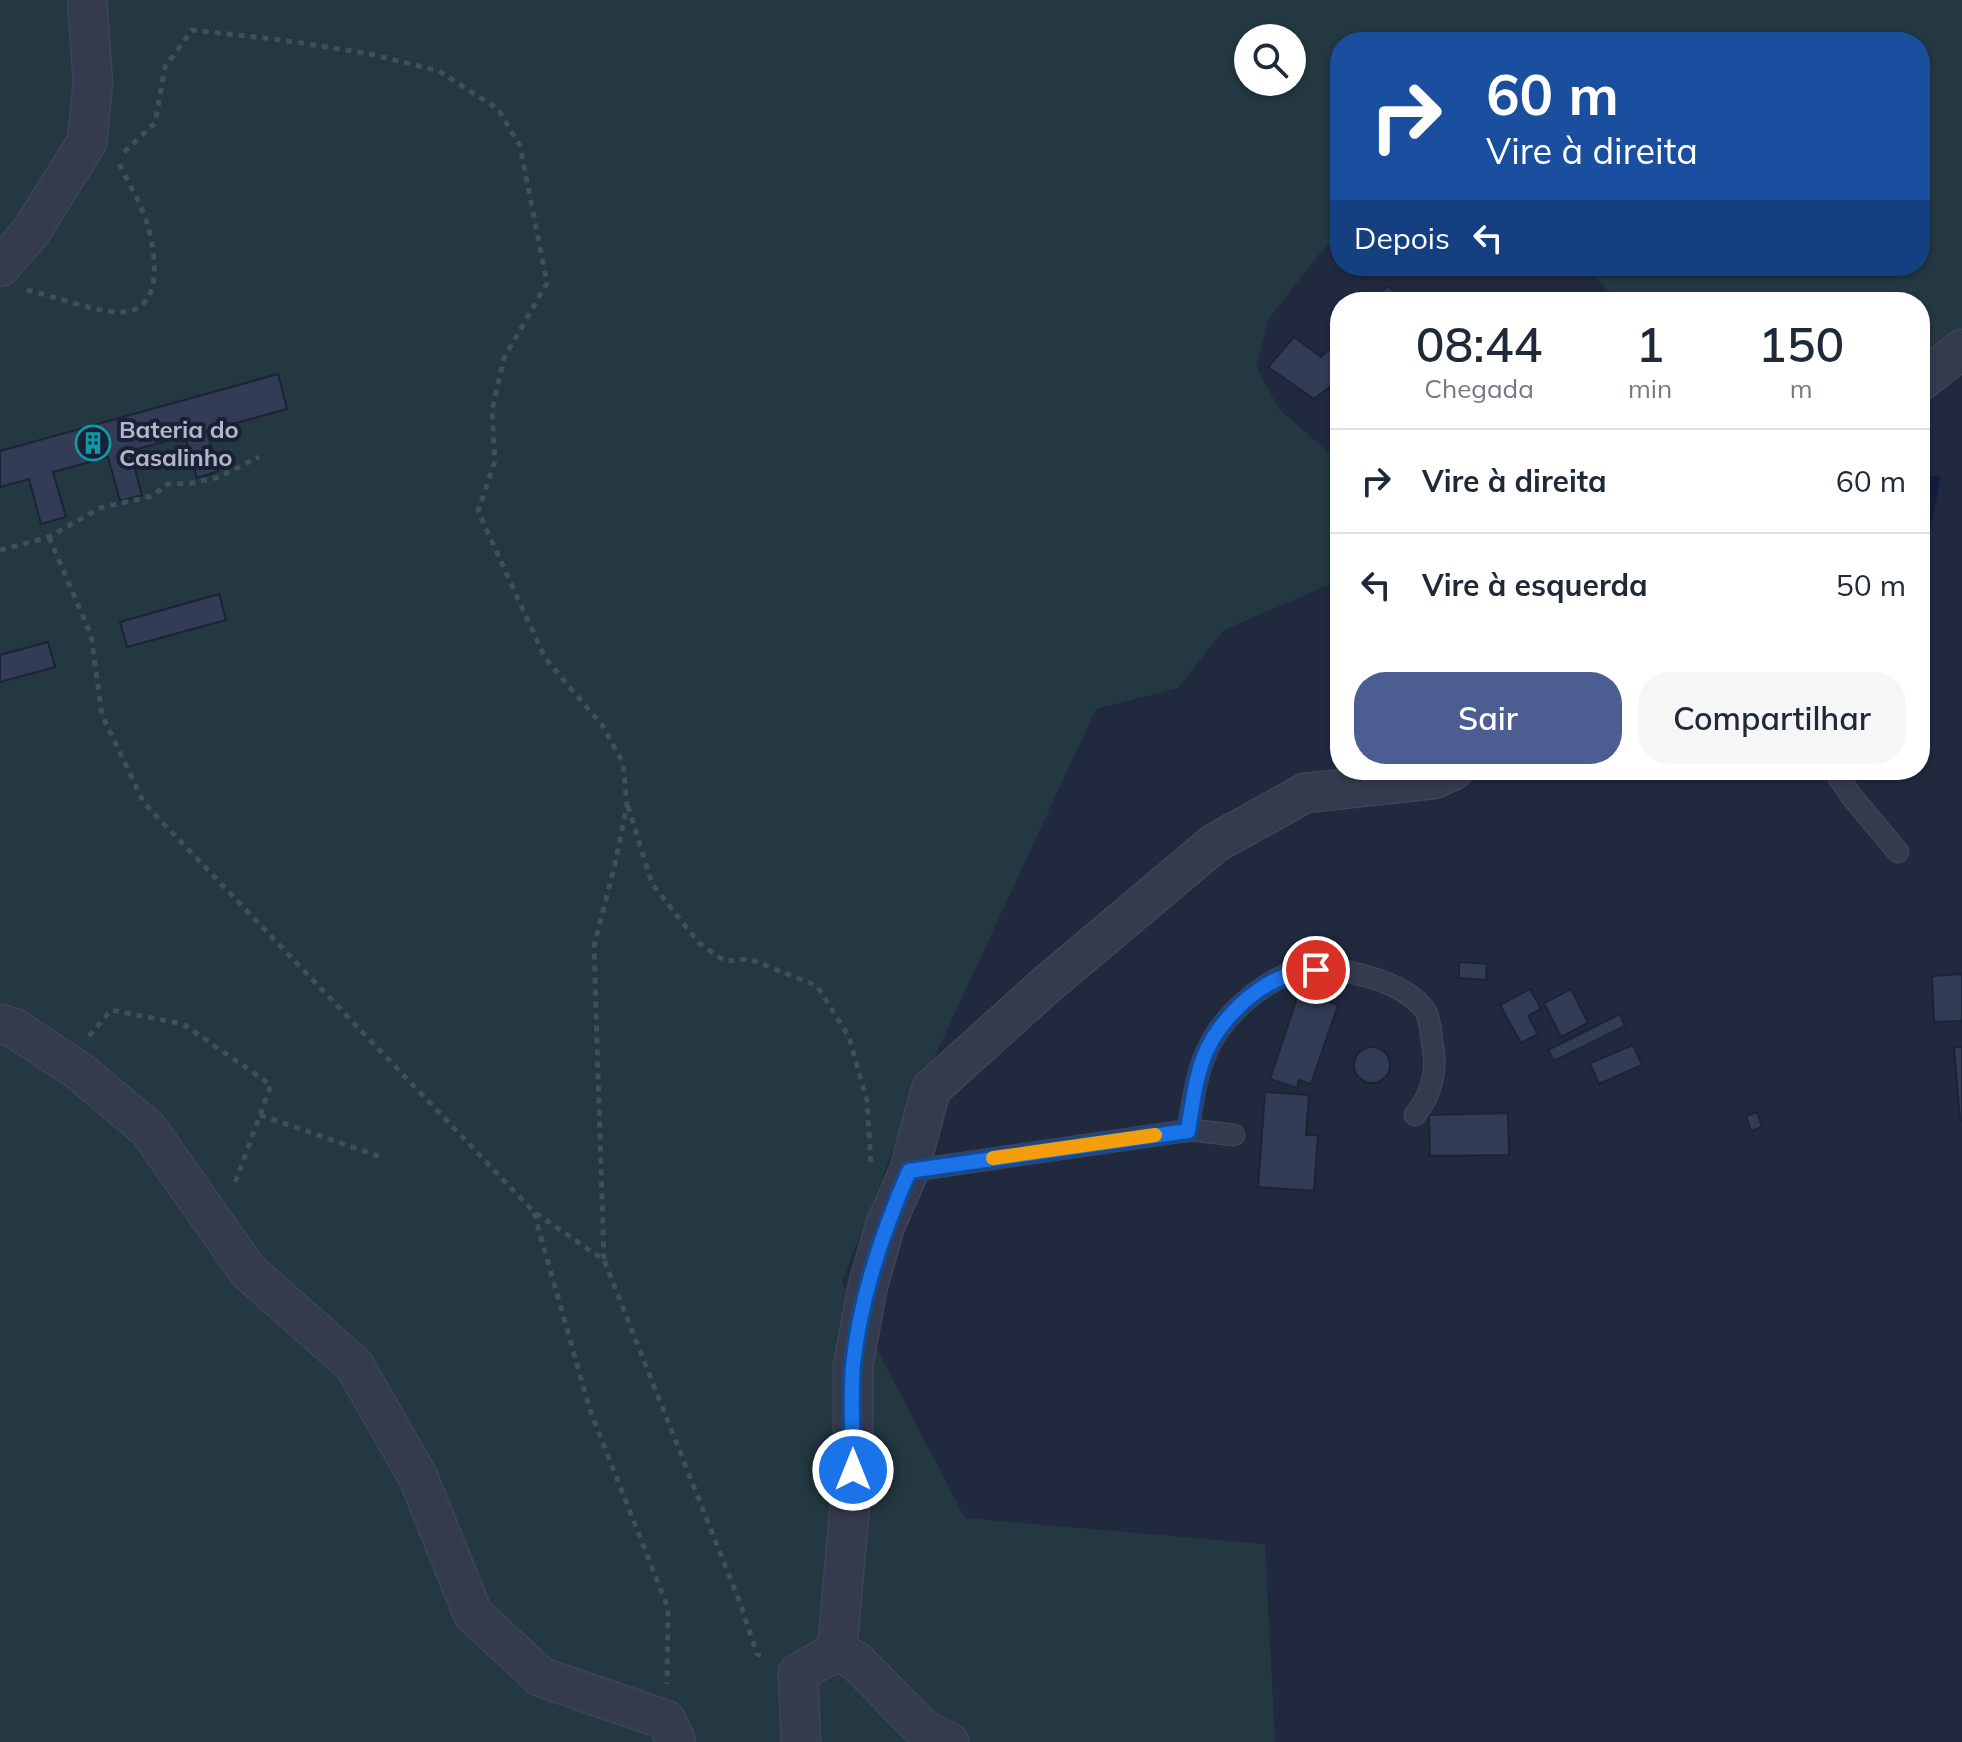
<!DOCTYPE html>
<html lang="pt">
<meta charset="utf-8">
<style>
body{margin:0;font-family:Mulish,sans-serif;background:#f6f6f7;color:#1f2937;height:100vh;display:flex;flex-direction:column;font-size:30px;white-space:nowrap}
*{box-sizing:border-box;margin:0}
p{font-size:26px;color:#747a83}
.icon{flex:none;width:44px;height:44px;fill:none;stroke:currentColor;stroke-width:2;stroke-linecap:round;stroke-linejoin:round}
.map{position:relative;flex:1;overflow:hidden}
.sheet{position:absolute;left:1330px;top:292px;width:600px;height:488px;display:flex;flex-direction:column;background:#fff;border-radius:32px;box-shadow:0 2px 6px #0004}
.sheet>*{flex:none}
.hud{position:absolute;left:1330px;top:32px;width:600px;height:244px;border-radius:32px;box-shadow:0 2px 6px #0004;background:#1a4fa0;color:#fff;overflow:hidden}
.fabs{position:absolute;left:1234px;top:24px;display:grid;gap:16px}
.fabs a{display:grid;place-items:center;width:72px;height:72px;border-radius:50%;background:#fff;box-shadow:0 2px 6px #0004;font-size:40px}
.pin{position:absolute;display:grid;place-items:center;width:68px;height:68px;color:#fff;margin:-34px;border:4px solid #fff;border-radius:50%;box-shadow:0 2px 8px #0007}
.me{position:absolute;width:88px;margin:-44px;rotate:0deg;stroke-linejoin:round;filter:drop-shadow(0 0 6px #0008)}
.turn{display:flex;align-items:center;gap:28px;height:168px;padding:0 24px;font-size:36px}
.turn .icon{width:104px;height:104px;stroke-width:2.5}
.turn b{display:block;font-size:56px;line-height:68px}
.then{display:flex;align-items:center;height:76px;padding:0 24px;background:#0003;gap:16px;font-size:30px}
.eta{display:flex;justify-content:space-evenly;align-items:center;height:136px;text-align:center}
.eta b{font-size:48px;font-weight:600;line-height:56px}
.action{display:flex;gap:16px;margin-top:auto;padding:16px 24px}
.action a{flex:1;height:92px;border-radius:32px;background:#4b5d91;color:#fff;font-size:32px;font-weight:600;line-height:92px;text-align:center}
.action a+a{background:#f6f6f7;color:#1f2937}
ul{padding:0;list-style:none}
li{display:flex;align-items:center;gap:24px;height:104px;padding:0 24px;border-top:2px solid #e0e1e3}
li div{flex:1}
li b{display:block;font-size:30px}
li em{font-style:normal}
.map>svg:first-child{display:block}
.green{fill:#233840;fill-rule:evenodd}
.water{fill:#131d3e}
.building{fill:#323c56;stroke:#1c2336;stroke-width:2}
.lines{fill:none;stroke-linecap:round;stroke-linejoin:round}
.lane-casing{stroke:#3e4458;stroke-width:23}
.street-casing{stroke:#3e4458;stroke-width:41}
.path{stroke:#3c5158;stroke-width:5;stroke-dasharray:6 6;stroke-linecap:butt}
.lane{stroke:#353b4f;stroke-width:20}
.street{stroke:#353b4f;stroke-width:38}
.route-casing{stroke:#114b97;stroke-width:20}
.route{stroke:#1a73e8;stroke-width:14}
.slow{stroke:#f59e0b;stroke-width:14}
.labels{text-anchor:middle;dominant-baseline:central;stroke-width:8;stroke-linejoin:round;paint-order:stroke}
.poi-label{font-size:24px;font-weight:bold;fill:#b1b6ca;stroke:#1a2134;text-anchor:start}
</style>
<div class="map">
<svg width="1962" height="1742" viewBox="0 0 1962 1742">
<rect width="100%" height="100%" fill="#21293f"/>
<path class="green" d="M0,0H1962V338L1920,369V302H1616L1588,266H1920V42H1340V236L1323,249L1268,320L1256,366L1279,409L1340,462V580L1224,630L1178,688L1096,709L902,1127L842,1282L965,1518L1265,1544L1275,1742H0ZM1248,38H1292V82H1248Z"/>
<path class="water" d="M1923,474L1941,477L1930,530H1923C1921,514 1915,491 1923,474Z"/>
<g class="building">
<polygon points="1389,286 1401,302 1370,302 1369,300"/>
<polygon points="1294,337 1321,357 1340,339 1340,379 1314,399 1268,367"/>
<polygon points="278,374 287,409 207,431 218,471 197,478 185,436 130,451 142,495 120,501 108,457 53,472 66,517 41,524 29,479 0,487 0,451"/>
<polygon points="219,594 226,620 127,647 120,622"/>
<polygon points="48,642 55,667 0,682 0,655"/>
<polygon points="1459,962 1487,964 1486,980 1459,978"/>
<polygon points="1962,974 1962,1021 1934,1022 1932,976"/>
<polygon points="1530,989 1541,1009 1528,1016 1538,1034 1521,1043 1500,1005"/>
<polygon points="1571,989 1588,1023 1561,1037 1544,1003"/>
<polygon points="1299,992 1338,1005 1311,1084 1299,1080 1297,1088 1270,1079"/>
<polygon points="1620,1014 1625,1026 1554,1061 1548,1050"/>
<polygon points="1633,1045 1642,1065 1599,1084 1590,1063"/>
<polygon points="1954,1047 1962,1047 1962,1120 1960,1121"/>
<circle cx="1372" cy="1065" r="18"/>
<polygon points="1265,1092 1309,1095 1306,1135 1318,1135 1314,1191 1258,1187"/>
<polygon points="1757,1112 1762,1127 1751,1131 1746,1116"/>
<polygon points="1508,1113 1509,1155 1430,1156 1429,1115"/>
</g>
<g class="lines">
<g class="lane-casing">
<g id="lane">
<polyline points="1834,770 1852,797 1898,852"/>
<path d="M1188,1131C1193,1101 1196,1070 1211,1043C1226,1013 1266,979 1298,971C1332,963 1407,980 1426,1012C1430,1020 1431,1032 1432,1042C1438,1068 1432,1094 1415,1115"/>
<polyline points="909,1171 1191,1130 1234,1135"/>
</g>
</g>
<g class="street-casing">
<g id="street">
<polyline points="0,267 30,233 87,142 93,83 87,0"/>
<polyline points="1920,382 1962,349"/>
<polyline points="0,1024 14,1028 79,1071 148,1129 248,1271 354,1365 418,1477 473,1614 541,1677 666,1720 676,1742"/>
<polyline points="837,1651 856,1661 924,1730 949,1742"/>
<polyline points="801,1742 798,1673 837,1651 853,1470 853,1366 868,1285 885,1226 909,1171 931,1089 1045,986 1215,843 1305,793 1434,779 1454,770"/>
</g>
</g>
<g class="path">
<polyline points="124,152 155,123 165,67 192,30 282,40 370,54 439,71 498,109 520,146 547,283 504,358 492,410 495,461 478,511 545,658 602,725 623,763 627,805 615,864 594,946 604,1260"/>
<path d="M27,290C52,296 94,311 118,312C169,315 155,241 143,212C136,195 126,178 118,162"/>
<polyline points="49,537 91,635 102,715 144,803 534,1212 604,1260 740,1603 757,1654 766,1658"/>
<polyline points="0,550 49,537 100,508 152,496 168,484 193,483 219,477 259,457"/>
<polyline points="628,806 652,884 699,943 725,961 750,959 817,986 849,1037 867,1101 871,1165"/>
<polyline points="89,1036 111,1010 183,1024 271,1085 234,1186"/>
<polyline points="260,1115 384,1158"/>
<polyline points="534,1213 590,1410 668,1608 667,1684"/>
</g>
<use href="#lane" class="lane"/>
<use href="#street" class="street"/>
</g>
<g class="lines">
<g class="route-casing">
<path id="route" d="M853,1470C853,1436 850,1400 853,1365C860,1298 882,1233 909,1171L1188,1131C1193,1101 1196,1067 1212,1040C1234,1004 1273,971 1316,970"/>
</g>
<use href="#route" class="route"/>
<polyline class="slow" points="993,1158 1155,1135"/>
</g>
<defs>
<g id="building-ring" transform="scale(1.8)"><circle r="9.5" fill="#1a2134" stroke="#0f9aa8" stroke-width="1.5"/><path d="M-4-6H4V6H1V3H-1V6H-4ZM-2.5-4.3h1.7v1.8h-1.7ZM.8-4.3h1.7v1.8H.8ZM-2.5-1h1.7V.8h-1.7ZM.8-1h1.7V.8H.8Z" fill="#0f9aa8"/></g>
</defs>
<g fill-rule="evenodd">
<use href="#building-ring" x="93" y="443"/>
</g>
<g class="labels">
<g class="poi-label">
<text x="119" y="429">Bateria do<tspan x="119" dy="28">Casalinho</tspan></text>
</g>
</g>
</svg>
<div class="fabs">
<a><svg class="icon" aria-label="search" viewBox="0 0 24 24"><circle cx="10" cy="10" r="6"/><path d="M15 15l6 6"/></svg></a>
</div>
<div class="pin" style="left:1316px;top:970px;background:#d93025"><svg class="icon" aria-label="arrive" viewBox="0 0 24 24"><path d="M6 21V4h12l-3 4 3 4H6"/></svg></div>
<svg class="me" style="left:853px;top:1470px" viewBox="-20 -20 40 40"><circle r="17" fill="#1a73e8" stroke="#fff" stroke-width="3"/><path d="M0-11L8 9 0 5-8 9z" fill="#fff"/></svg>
<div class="hud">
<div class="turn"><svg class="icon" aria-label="right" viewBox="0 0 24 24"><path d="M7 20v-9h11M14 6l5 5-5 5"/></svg><div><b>60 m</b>Vire à direita</div></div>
<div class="then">Depois<svg class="icon" aria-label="left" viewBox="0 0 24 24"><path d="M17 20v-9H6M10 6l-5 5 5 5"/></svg></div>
</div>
<section class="sheet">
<div class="eta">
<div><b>08:44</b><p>Chegada</p></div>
<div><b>1</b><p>min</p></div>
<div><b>150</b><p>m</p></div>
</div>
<ul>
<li><svg class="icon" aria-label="right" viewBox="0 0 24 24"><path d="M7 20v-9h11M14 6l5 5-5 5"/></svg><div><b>Vire à direita</b></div><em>60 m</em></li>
<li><svg class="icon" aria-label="left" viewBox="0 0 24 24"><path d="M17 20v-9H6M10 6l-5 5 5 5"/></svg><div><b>Vire à esquerda</b></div><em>50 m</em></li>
</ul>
<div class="action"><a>Sair</a><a>Compartilhar</a></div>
</section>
</div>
